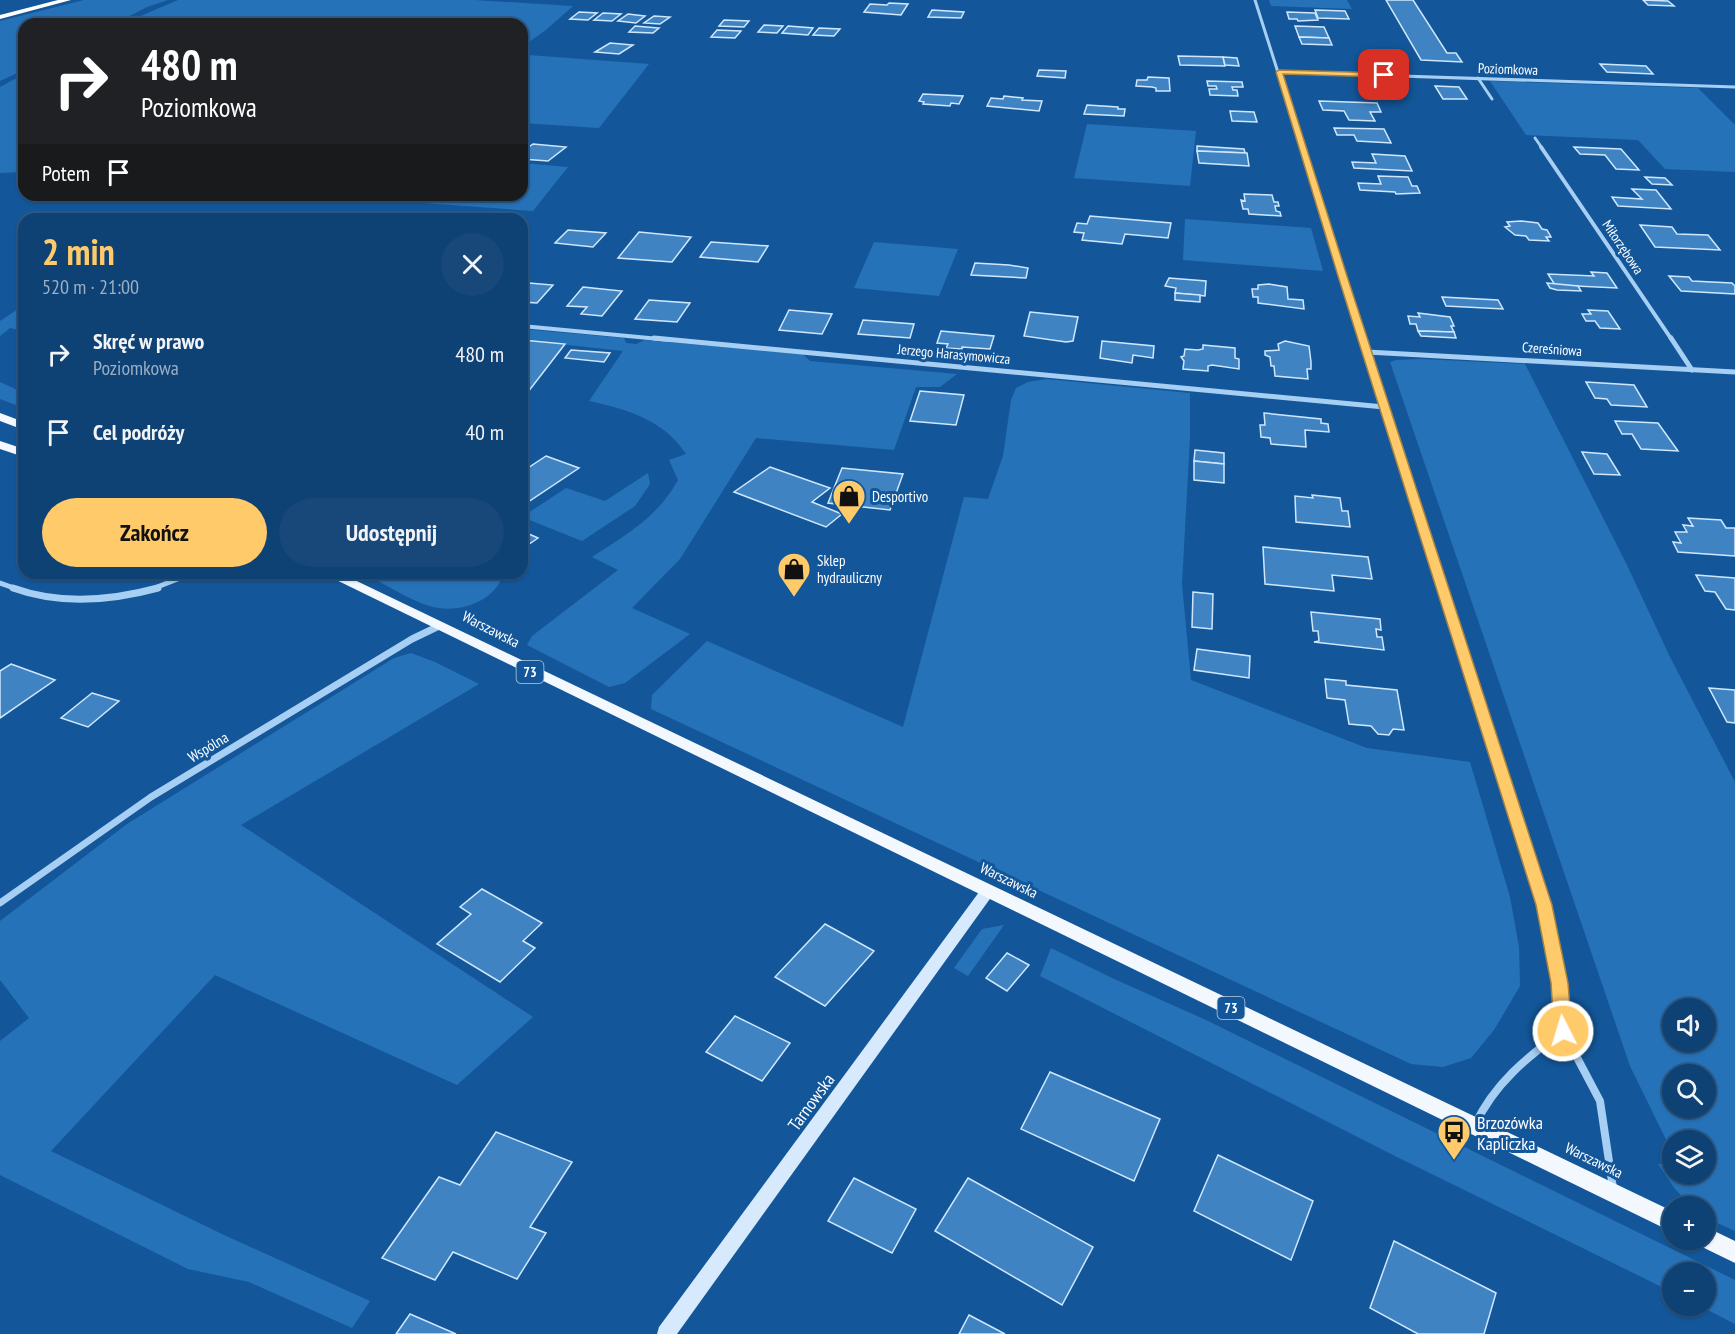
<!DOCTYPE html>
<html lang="pl">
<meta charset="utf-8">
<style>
body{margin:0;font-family:"PT Sans Narrow",sans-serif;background:#174879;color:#f1f3f6;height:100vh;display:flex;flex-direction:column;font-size:22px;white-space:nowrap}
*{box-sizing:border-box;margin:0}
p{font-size:20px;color:#9bafc5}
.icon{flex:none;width:33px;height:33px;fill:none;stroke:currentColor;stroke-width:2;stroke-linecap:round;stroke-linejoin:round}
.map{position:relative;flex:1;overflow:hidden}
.drawer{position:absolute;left:18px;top:213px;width:510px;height:366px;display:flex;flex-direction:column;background:#0e4174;border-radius:18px;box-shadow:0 2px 4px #0004,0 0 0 2px #2e5a86}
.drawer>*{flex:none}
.guide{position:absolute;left:18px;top:18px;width:510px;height:183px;border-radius:18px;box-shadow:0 2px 4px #0004,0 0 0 2px #2e5a86;background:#202124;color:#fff;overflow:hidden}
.fabs{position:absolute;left:1662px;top:998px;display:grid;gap:12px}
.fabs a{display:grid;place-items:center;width:54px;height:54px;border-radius:50%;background:#0e4174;box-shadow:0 2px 4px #0004,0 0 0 2px #2e5a86;font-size:30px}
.pin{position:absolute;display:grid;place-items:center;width:51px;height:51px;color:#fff;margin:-26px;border-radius:12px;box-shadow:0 3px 9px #0006}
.me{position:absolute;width:66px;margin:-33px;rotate:355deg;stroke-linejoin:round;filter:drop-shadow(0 0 4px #0008)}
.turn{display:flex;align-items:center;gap:21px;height:126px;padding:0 24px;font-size:27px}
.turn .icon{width:78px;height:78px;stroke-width:2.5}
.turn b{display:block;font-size:42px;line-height:51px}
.then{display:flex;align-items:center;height:57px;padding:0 24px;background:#0003;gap:12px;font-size:22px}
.round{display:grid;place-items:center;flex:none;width:63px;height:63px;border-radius:32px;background:#174879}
.head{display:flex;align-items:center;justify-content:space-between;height:102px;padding:0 24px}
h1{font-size:36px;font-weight:800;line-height:45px;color:#ffca69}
.action{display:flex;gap:12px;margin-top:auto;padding:12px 24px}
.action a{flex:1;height:69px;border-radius:36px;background:#ffca69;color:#111;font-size:24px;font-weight:800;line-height:69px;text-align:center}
.action a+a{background:#174879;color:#f1f3f6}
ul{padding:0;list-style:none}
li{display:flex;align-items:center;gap:18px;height:78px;padding:0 24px}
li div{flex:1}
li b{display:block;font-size:22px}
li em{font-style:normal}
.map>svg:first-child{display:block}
.green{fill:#2672b8;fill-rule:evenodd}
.building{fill:#4083c2;stroke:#cfe7fd;stroke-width:1.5}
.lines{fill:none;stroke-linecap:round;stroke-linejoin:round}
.street-far4{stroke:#a7cef3;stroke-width:3}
.street-far3{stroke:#a7cef3;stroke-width:4}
.street-far2{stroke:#a7cef3;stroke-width:5}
.street-far1{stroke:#a7cef3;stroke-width:7}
.street{stroke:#a7cef3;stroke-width:8}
.secondary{fill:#d6e9fd;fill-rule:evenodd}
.primary{fill:#f3f8ff;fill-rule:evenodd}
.highway{fill:#fff;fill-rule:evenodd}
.route{fill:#ffca69;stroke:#a68344;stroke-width:1.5}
.labels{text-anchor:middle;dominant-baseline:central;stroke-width:6;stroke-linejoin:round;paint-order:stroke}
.far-street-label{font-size:14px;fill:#fff;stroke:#13579a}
.shield{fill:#13579a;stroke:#b8cde1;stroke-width:1.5}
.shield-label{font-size:14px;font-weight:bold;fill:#fff}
.poi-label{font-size:15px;fill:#fff;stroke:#13579a;text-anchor:start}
.street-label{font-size:15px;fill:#fff;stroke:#13579a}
.near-street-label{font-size:18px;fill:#fff;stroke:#13579a}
.near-poi-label{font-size:18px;fill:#fff;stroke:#13579a;text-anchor:start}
</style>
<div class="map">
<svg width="1735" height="1334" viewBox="0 0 1735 1334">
<rect width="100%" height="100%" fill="#13579a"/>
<g class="green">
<polygon points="84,0 168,0 147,7 114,24 24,24 24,70 0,81 0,21"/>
<polygon points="178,0 474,0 573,6 546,30 522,47 522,24 122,24"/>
<polygon points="1269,0 1347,0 1352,9 1271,6"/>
<polygon points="522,53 528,55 649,64 599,128 522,123"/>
<polygon points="24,74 24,172 0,173 0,87"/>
<polygon points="1490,81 1698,88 1735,125 1735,172 1665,169 1638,140 1526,135"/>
<polygon points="1087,124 1196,131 1190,186 1074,178"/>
<polygon points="522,163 568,167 533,211 311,195 522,195"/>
<polygon points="1185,219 1311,228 1323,271 1183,260"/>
<polygon points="874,242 958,249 939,296 854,288"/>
<polygon points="24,305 24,331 10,328 0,336 0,321"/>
<path d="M522,329L624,338L626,343L636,344L645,340L781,352L803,354L810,361L957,374L940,387H916L894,450L756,438L680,559L632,608L690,634L625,683L609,687L527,645L532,636L618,570L592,557C627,534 657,518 678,480L669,460L686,454C664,420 627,409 589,401L623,351L522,340Z"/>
<path d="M1420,359L1525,364L1626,563L1670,657L1735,782V1231L1706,1218V1206H1691L1675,1189L1658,1164H1672V1173H1706V1140H1672V1152L1630,1066L1390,362L1396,360ZM1672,1008H1706V1041H1672ZM1672,1074H1706V1107H1672Z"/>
<polygon points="1046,379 1190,393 1190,437 1182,584 1191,680 1367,748 1470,762 1510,897 1519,947 1520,986 1494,1030 1471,1058 1443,1067 1411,1064 651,709 652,695 707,641 903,727 964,497 988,499 1003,456 1011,400 1016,388 1028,382"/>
<polygon points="0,382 24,393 24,408 0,399"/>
<polygon points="648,473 650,484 635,506 582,541 522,517 566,488 605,501"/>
<path d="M370,573H500V582C488,604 454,614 430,606C409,600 390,587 371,577Z"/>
<polygon points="411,653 435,662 479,684 241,825 533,1017 457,1085 215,975 51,1151 224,1235 370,1301 352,1328 249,1282 188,1269 0,1175 0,1041 29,1018 0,980 0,921 127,824 394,658"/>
<polygon points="1004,925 968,976 954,968 982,929"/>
<polygon points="1051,948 1112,978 1206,1020 1735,1280 1735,1324 1698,1305 1706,1305 1706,1272 1672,1272 1672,1292 1395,1156 1040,976"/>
</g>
<g class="building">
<polygon points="1386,0 1413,0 1447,53 1456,53 1462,62 1421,60"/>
<polygon points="1643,0 1668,1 1674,6 1648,5"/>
<polygon points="889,3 908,4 901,15 864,12 870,4 887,5"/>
<polygon points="932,10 964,12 961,18 928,17"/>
<polygon points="1315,10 1345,11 1349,19 1318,18"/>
<polygon points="579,12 597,13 588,20 570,19"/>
<polygon points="1287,12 1315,13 1318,20 1298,21 1297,19 1289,19"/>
<polygon points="603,13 621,14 612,21 594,20"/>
<polygon points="628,14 645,16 636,23 618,21"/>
<polygon points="654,16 670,17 660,24 644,23"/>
<polygon points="724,20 749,21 744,27 719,26"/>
<polygon points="764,25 783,26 777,33 758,32"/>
<polygon points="635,26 659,28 653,33 629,32"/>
<polygon points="788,26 813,28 808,35 782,33"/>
<polygon points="1295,26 1324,27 1329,38 1299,37"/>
<polygon points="819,28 840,29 834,36 813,35"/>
<polygon points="717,30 741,31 735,38 711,37"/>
<polygon points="1299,37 1329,38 1332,45 1302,44"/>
<polygon points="610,43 633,45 619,54 595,52"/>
<polygon points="1378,55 1392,55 1399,66 1384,65"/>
<polygon points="1178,56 1223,57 1225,66 1180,65"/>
<polygon points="1223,57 1237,58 1239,66 1225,65"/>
<polygon points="1600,64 1646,66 1653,74 1607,72"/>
<polygon points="1039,70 1066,71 1065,78 1037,76"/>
<polygon points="1148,77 1169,78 1170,91 1156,91 1156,88 1152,87 1136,86 1137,80 1147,80"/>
<polygon points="1207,81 1242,82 1243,87 1232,87 1233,90 1237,90 1238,96 1210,95 1209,89 1217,89 1216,86 1208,86"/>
<polygon points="1435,86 1459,87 1467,99 1443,99"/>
<polygon points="923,94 963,96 959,104 951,103 950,106 923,104 924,102 919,101"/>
<polygon points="1004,96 1023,98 1022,100 1042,101 1039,111 987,106 991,98 1003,99"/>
<polygon points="1319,101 1377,103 1381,112 1370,112 1375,121 1349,120 1344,111 1323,110"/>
<polygon points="1087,105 1118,107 1118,109 1125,109 1124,116 1084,114"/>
<polygon points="1230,111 1254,112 1257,122 1232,121"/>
<polygon points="1334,128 1384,129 1391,143 1357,141 1354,135 1337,135"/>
<polygon points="533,144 566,147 548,161 522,159 522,152"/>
<polygon points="1197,146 1244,149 1245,153 1197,151"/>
<polygon points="1574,147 1621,149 1639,170 1616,169 1605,155 1580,154"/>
<polygon points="1197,151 1247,153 1249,166 1199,163"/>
<polygon points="1372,154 1405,156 1412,171 1354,168 1352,162 1376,163"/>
<polygon points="1378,176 1408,177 1412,186 1417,186 1420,193 1396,194 1395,192 1360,190 1358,183 1381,184"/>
<polygon points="1645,177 1665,178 1672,185 1652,184"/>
<polygon points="1632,189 1656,190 1671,209 1618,206 1612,197 1642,199"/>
<polygon points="1244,194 1272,195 1274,202 1278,202 1279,206 1275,206 1276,211 1280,212 1281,216 1249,214 1248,209 1243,209 1241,200 1245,201"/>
<polygon points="1090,216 1171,223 1168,238 1125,234 1122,244 1082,240 1084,233 1074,232 1077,223 1087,224"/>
<polygon points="1521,221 1538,223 1542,229 1547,230 1551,237 1546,237 1549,241 1529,240 1526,236 1515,235 1505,227 1510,226 1507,222"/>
<polygon points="1640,225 1672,227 1677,234 1708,235 1720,250 1655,247"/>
<polygon points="568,230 606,233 593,247 555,243"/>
<polygon points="639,232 691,237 672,262 618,258"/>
<polygon points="711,242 768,246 758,262 700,257"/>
<polygon points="975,263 1009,265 1028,268 1026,278 971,275"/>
<polygon points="1591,272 1607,273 1617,288 1555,285 1548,274 1594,276"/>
<polygon points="1669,276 1689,277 1692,281 1732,283 1735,286 1735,294 1681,291"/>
<polygon points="1169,278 1206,281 1205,296 1175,293 1176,288 1165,286"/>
<polygon points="529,283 553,285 537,303 522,302 522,290"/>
<polygon points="1547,283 1578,286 1581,291 1557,290 1550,288"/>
<polygon points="1269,284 1287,287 1288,299 1303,300 1304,309 1258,303 1258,297 1253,297 1252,289 1258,289 1258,285"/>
<polygon points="583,287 602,289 622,291 602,316 581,314 587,307 567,306"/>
<polygon points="1175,293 1200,295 1200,302 1175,300"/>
<polygon points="1442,297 1498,300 1503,309 1446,306"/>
<polygon points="649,300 690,303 677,322 635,319"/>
<polygon points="789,310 832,314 822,334 779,330"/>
<polygon points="1588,310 1608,311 1620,329 1600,328 1595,321 1586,321 1582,314 1591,314"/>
<polygon points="1030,312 1078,317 1073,341 1066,342 1024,336"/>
<polygon points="1418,313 1450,317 1454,326 1451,326 1454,332 1418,331 1416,324 1410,324 1408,316 1420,317"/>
<polygon points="863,320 914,324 910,338 858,334"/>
<polygon points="941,331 994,336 990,349 962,347 962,349 946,348 948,344 937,343"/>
<polygon points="1418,331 1454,332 1456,338 1421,336"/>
<polygon points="522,340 565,344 528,392 522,391"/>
<polygon points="1102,341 1154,346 1153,358 1133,355 1132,363 1100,358"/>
<polygon points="1285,341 1309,346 1311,362 1311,369 1307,369 1308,379 1275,376 1274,366 1271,366 1270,357 1265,355 1265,351 1279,350 1278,344"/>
<polygon points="1203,345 1235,348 1235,358 1239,359 1239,369 1212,365 1208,366 1208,371 1183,369 1184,361 1181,357 1184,356 1185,349 1198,350 1203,349"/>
<polygon points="571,350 610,353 604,362 565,358"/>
<polygon points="1586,382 1634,385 1647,407 1611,405 1607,399 1595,398"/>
<polygon points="920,391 964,395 956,425 910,421"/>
<polygon points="1264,413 1321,419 1321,423 1328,424 1329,432 1305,430 1306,447 1271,444 1270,438 1261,437 1260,425 1265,425"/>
<polygon points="1615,421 1658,423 1678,451 1641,449 1632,434 1622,434"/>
<polygon points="1195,450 1224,453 1224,464 1194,461"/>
<polygon points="1582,452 1607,454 1620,475 1594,474"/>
<polygon points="546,456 579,468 522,506 522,472"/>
<polygon points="1194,461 1224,464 1224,483 1194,480"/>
<polygon points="770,467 830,488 812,502 842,514 826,527 734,492"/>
<polygon points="842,468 903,474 890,510 828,503"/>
<polygon points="1312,495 1340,498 1342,511 1348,511 1350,527 1296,522 1295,496 1313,498"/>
<polygon points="1688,518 1721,520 1726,528 1735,528 1735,556 1678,552 1673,542 1681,543 1675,532 1687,532 1683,525 1693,526"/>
<polygon points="522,531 538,538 522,549"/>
<polygon points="1263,547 1368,557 1372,579 1332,575 1334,591 1265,584"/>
<polygon points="1696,575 1735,578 1735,610 1726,609 1715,592 1705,591"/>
<polygon points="1193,592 1213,594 1212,629 1192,627"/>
<polygon points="1311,612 1380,619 1381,630 1376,629 1377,637 1382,637 1384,650 1314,642 1319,641 1318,631 1313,631"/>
<polygon points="1197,649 1250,656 1249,678 1194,670"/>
<polygon points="11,664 55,680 0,718 0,671"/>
<polygon points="1325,679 1346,681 1346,685 1397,690 1404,730 1393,729 1389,735 1378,734 1371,726 1349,724 1345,700 1327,698"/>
<polygon points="1709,688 1735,690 1735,723 1727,722"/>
<polygon points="92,693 119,701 88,727 61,718"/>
<polygon points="482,889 542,923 523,941 535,948 500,982 437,944 471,914 460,907"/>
<polygon points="825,924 874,951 825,1006 775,977"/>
<polygon points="1007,953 1029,965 1007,991 986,978"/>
<polygon points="735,1016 790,1043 762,1081 706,1052"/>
<polygon points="1050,1072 1160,1119 1134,1181 1021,1129"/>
<polygon points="496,1132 572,1162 530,1227 546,1233 517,1279 453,1252 435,1280 382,1258 439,1177 460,1185"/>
<polygon points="1218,1155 1313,1201 1291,1260 1194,1211"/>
<polygon points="854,1178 916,1209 892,1253 828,1221"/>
<polygon points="968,1178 1093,1247 1062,1305 935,1231"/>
<polygon points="1394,1241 1496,1293 1484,1334 1418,1334 1370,1308"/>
<polygon points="410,1314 456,1334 396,1334"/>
<polygon points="969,1315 1005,1334 959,1334"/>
</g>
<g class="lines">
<g class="street-far4">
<polyline points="1255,0 1302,148"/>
<polyline points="1279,72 1735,87"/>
<polyline points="1478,78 1492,99"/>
<polyline points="1535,138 1542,148"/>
</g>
<g class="street-far3">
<polyline points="1302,147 1364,340"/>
<polyline points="1541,147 1672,340"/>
<polyline points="522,326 670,340"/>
</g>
<g class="street-far2">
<polyline points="654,338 1384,407"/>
<polyline points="1363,338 1443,589"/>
<polyline points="1671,338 1692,370"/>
<polyline points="1367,352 1735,372"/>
<polyline points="0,583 17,589"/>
<polyline points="152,589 193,573"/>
</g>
<g class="street-far1">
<path d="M13,588C60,605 110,601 158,588"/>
<polyline points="1443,588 1546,913"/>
<polyline points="0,903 151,797 412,639 439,626"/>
</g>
<g class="street">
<polyline points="1545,912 1559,983 1563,1031 1600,1101 1613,1188"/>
<path d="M1475,1125C1494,1084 1527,1057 1563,1031"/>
</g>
<polygon class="secondary" points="987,887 992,888 994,892 992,896 677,1334 657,1334 659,1327 982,888"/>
<g class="primary">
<polygon points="0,413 24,422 24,430 0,421"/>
<polygon points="0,441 24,449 24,457 0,449"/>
<polygon points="322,573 340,573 1672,1211 1672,1232"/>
<polygon points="1706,1227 1735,1241 1735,1263 1698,1245 1695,1239 1706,1239"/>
</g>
<polygon class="highway" points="58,0 71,0 0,19 0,15"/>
</g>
<polygon class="route" points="1279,70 1384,73 1388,75 1384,77 1283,74 1347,276 1552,905 1568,983 1572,1031 1569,1036 1563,1038 1557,1036 1554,1031 1551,983 1536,905 1338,276 1276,72"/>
<defs>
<g id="shop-pin" transform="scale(1.725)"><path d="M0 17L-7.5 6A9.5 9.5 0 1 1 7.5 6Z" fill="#ffca69" stroke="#13579a"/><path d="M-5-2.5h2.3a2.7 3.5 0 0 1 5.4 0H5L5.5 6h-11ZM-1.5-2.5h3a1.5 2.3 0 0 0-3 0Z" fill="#111"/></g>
<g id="bus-pin" transform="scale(1.725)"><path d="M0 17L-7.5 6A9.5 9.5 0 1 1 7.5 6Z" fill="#ffca69" stroke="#13579a"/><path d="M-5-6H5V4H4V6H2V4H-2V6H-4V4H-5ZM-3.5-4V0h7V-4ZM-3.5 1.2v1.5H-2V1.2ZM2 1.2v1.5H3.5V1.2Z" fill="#111"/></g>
</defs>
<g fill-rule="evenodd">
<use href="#shop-pin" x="849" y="496"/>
<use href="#shop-pin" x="794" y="569"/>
<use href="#bus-pin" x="1454" y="1132"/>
</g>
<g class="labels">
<g class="far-street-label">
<text transform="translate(1508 69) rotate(2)">Poziomkowa</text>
<text transform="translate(1623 247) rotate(56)">Miłorzębowa</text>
<text transform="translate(1552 349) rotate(4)">Czereśniowa</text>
<text transform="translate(954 354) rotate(5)">Jerzego Harasymowicza</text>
</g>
<g class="shield">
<rect x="516.5" y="661" width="27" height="22" rx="4.5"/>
<rect x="1217.5" y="997" width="27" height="22" rx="4.5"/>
</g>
<g class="shield-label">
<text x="530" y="672">73</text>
<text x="1231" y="1008">73</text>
</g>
<g class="poi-label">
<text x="872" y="496">Desportivo</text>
<text x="817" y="560">Sklep<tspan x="817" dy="17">hydrauliczny</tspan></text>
</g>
<g class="street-label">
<text transform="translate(491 629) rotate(27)">Warszawska</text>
<text transform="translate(208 747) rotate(-31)">Wspólna</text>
<text transform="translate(1009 880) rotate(26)">Warszawska</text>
<text transform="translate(1594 1160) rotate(26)">Warszawska</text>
</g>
<g class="near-street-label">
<text transform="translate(811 1102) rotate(-54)">Tarnowska</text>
</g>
<g class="near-poi-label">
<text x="1477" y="1122">Brzozówka<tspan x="1477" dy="21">Kapliczka</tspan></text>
</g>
</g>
</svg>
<div class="fabs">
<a><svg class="icon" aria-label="sound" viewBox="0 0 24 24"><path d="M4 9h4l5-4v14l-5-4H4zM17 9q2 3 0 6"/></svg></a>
<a><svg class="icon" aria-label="search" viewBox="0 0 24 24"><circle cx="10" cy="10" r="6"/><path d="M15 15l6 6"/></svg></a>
<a><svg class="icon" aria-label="layers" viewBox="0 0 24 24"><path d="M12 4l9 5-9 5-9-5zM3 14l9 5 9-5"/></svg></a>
<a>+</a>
<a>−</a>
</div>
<div class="pin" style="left:1384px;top:75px;background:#d93025"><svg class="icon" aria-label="arrive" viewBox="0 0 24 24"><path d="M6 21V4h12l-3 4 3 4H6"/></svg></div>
<svg class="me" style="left:1563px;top:1031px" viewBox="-20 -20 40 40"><circle r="17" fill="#ffca69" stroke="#fff" stroke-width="3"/><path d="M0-11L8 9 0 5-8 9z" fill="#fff"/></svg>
<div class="guide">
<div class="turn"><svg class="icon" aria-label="right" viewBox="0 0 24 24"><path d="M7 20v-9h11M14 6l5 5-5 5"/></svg><div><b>480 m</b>Poziomkowa</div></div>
<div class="then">Potem<svg class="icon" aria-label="arrive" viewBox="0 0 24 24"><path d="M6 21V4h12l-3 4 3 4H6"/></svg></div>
</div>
<section class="drawer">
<div class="head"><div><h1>2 min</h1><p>520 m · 21:00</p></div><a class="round"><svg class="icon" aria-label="close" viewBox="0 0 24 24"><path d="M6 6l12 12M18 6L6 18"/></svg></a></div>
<ul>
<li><svg class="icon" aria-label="right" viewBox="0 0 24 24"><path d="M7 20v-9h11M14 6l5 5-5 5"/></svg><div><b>Skręć w prawo</b><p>Poziomkowa</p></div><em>480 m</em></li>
<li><svg class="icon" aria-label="arrive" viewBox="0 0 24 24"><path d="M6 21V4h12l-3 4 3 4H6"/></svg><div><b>Cel podróży</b></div><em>40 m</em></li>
</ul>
<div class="action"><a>Zakończ</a><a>Udostępnij</a></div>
</section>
</div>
